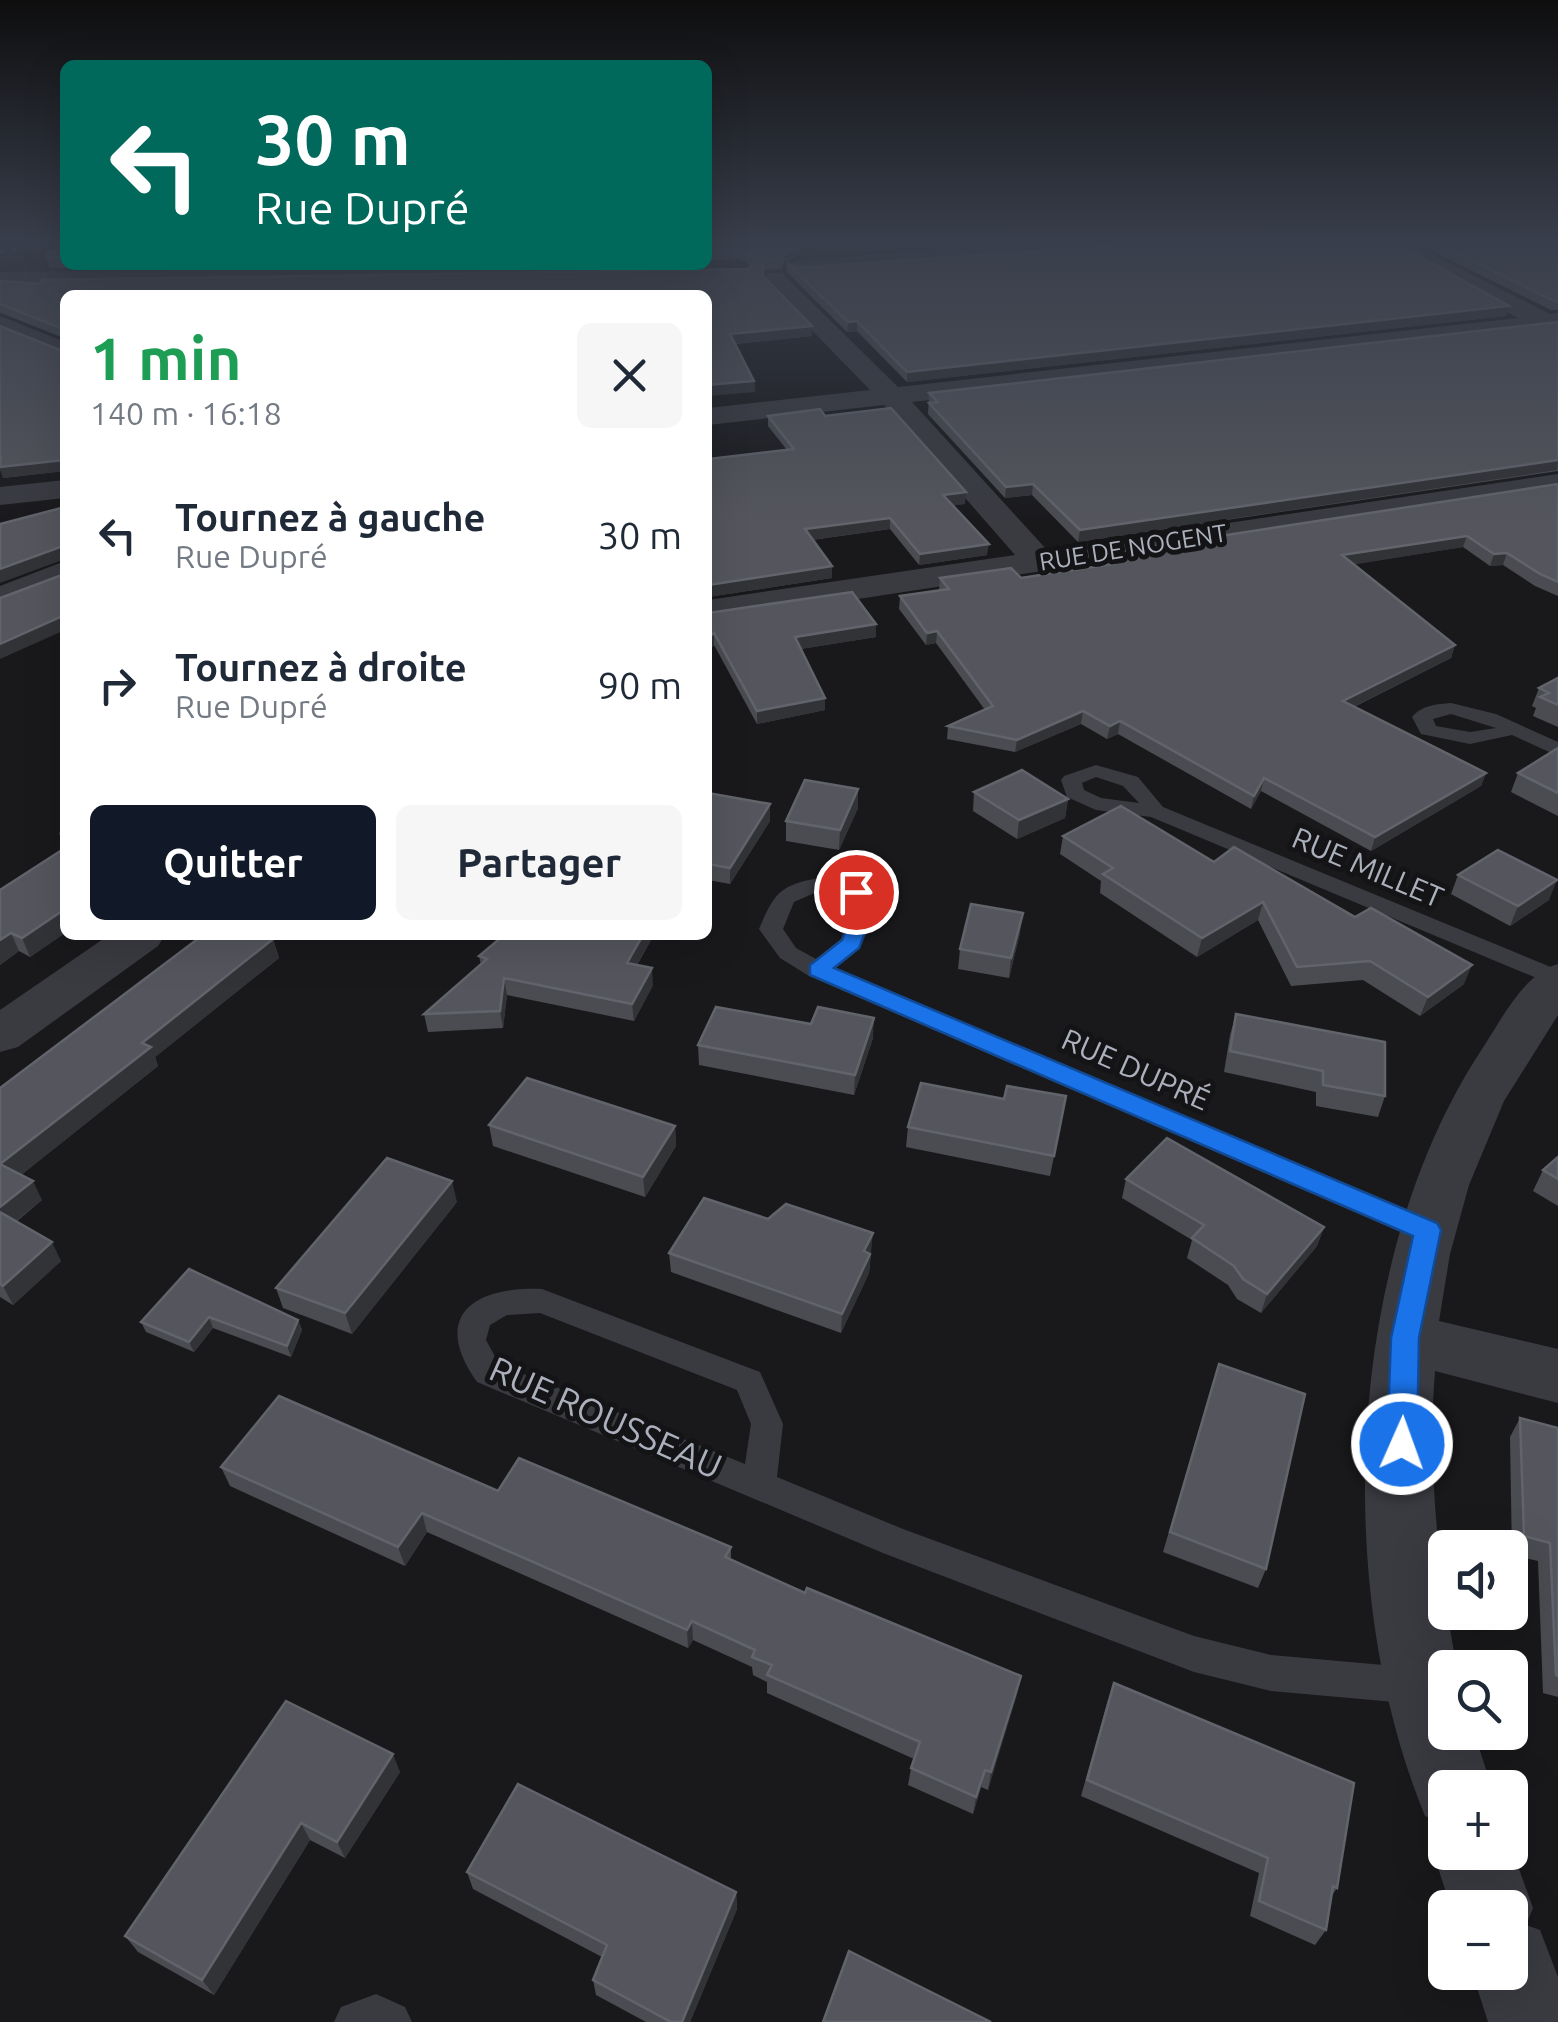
<!DOCTYPE html>
<html lang="fr">
<meta charset="utf-8">
<style>
body{margin:0;font-family:Ubuntu,sans-serif;background:#f6f6f7;color:#1f2937;height:100vh;display:flex;flex-direction:column;font-size:38px;white-space:nowrap}
*{box-sizing:border-box;margin:0}
p{font-size:32px;color:#747a83}
.icon{flex:none;width:55px;height:55px;fill:none;stroke:currentColor;stroke-width:2;stroke-linecap:round;stroke-linejoin:round}
.map{position:relative;flex:1;overflow:hidden}
.sheet{position:absolute;left:60px;top:290px;width:652px;height:650px;display:flex;flex-direction:column;background:#fff;border-radius:15px;box-shadow:0 10px 40px #0002}
.sheet>*{flex:none}
.guide{position:absolute;left:60px;top:60px;width:652px;height:210px;border-radius:15px;box-shadow:0 10px 40px #0002;background:#00695c;color:#fff;overflow:hidden}
.tools{position:absolute;left:1428px;top:1530px;display:grid;gap:20px}
.tools a{display:grid;place-items:center;width:100px;height:100px;border-radius:15px;background:#fff;box-shadow:0 10px 40px #0002;font-size:50px}
.pin{position:absolute;display:grid;place-items:center;width:85px;height:85px;color:#fff;margin:-42px;border:5px solid #fff;border-radius:50%;box-shadow:0 2px 10px #0007}
.me{position:absolute;width:110px;margin:-55px;rotate:2deg;stroke-linejoin:round;filter:drop-shadow(0 0 8px #0008)}
.turn{display:flex;align-items:center;gap:35px;height:210px;padding:0 30px;font-size:45px}
.turn .icon{width:130px;height:130px;stroke-width:2.5}
.turn b{display:block;font-size:70px;line-height:85px}
.round{display:grid;place-items:center;flex:none;width:105px;height:105px;border-radius:15px;background:#f6f6f7}
.head{display:flex;align-items:center;justify-content:space-between;height:170px;padding:0 30px}
h1{font-size:60px;font-weight:700;line-height:75px;color:#1e9e55}
.cta{display:flex;gap:20px;margin-top:auto;padding:20px 30px}
.cta a{flex:1;height:115px;border-radius:15px;background:#111827;color:#fff;font-size:40px;font-weight:700;line-height:115px;text-align:center}
.cta a+a{background:#f6f6f7;color:#1f2937}
ul{padding:0;list-style:none}
li{display:flex;align-items:center;gap:30px;height:150px;padding:0 30px}
li div{flex:1}
li b{display:block;font-size:38px}
li em{font-style:normal}
.map>svg:first-child{display:block}
.lines{fill:none;stroke-linecap:round;stroke-linejoin:round}
.lane{fill:#3a3b41;fill-rule:evenodd}
.street{fill:#3a3b41;fill-rule:evenodd}
.rail{stroke:#4d4f56;stroke-width:4;stroke-dasharray:6 5;stroke-linecap:butt}
.wall{fill:#4a4c51}
.shaded-wall{fill:#323337}
.building{fill:#55565d;stroke:#62646c;stroke-width:2.5}
.route{fill:#1a73e8;stroke:#114b97;stroke-width:2.5}
.labels{text-anchor:middle;dominant-baseline:central;stroke-width:10;stroke-linejoin:round;paint-order:stroke}
.far-street-label{font-size:25px;fill:#abb0bc;stroke:#141417}
.street-label{font-size:30px;fill:#abb0bc;stroke:#141417}
.near-street-label{font-size:35px;fill:#abb0bc;stroke:#141417}
</style>
<div class="map">
<svg width="1558" height="2022" viewBox="0 0 1558 2022">
<rect width="100%" height="100%" fill="#19191c"/>
<g class="lines">
<g class="lane">
<path d="M1451,703L1496,714L1558,742V756L1512,735L1470,744L1421,734L1412,717C1422,705 1437,704 1451,703ZM1451,714L1496,728L1470,732L1436,726L1433,719Z"/>
<path d="M1096,765L1138,777L1163,807L1558,970V987L1151,817L1096,810L1067,797L1061,780L1064,776ZM1096,777L1123,786L1139,803L1101,798L1084,790L1082,783Z"/>
<path d="M819,878L864,887L876,910L859,948L835,968L1437,1223L1441,1231L1437,1239L1427,1242L1417,1239L809,976L780,958L759,929C774,894 779,885 819,878ZM819,891L846,896L852,910L841,939L816,959L796,948L783,929L794,902Z"/>
<path d="M542,1289L760,1372L783,1424L777,1477L903,1529L1194,1636L1271,1655L1417,1668L1430,1673L1436,1686L1430,1699L1417,1704L1271,1691L1194,1672L883,1553L477,1382C430,1316 474,1286 542,1289ZM540,1313L737,1390L751,1424L745,1464L499,1364L486,1340L490,1325L507,1315Z"/>
<polygon points="376,1994 405,2007 412,2022 334,2022 341,2007"/>
</g>
<g class="street">
<polygon points="1060,241 1157,241 1146,248 797,274 785,267 797,260"/>
<polygon points="1378,241 1405,241 1550,314 1558,313 1558,329 912,402 1047,550 1558,474 1558,492 708,622 708,600 1015,555 884,405 708,425 708,408 870,390 766,283 766,273 782,273 898,387 1518,318"/>
<polygon points="585,265 674,265 682,271 670,278 0,286 0,272"/>
<polygon points="0,316 65,342 65,360 0,333"/>
<polygon points="65,480 65,498 0,505 0,487"/>
<polygon points="65,561 65,584 0,610 0,586"/>
<polygon points="109,935 165,935 158,946 18,1047 0,1052 0,1010"/>
<path d="M1558,964V1015L1504,1101L1469,1185L1450,1254L1439,1321L1558,1349V1403L1435,1371C1427,1471 1439,1572 1457,1668H1445V1732H1474L1492,1788H1445V1852H1510V1844L1533,1908L1526,1925L1540,1930L1558,1977V2022H1488L1472,1972H1510V1908H1451L1433,1852L1445,1824L1425,1816C1331,1587 1345,1254 1484,1046C1502,1018 1525,973 1558,964Z"/>
</g>
<polyline class="rail" points="0,252 65,242"/>
</g>
<g class="wall">
<polygon points="708,241 1013,241 797,256 783,264 782,269 763,270 763,276 812,326 812,336 735,344 754,381 755,392 65,295 65,471 3,478 65,352 64,338 1,313 0,313 0,281 41,284 748,269 752,266 740,259 708,260"/>
<polygon points="1412,241 1558,241 1558,310 1551,310"/>
<polygon points="1148,243 1506,316 907,382 857,331 847,332 787,272 787,263 797,268"/>
<polygon points="65,250 65,265 267,265 49,268 47,258"/>
<polygon points="1558,322 1558,471 1078,542 1032,495 1005,498 928,414 929,393"/>
<polygon points="768,416 825,416 965,504 952,505 987,555 919,565 890,529 812,540 832,566 832,578 708,597 708,459 787,450 768,426"/>
<polygon points="1558,484 1558,596 1535,586 1503,565 1490,566 1463,547 1354,564 1455,645 1451,658 1354,707 1486,773 1481,786 1371,851 1261,791 1251,809 1118,734 1107,739 1081,724 1015,752 947,739 948,726 985,710 936,643 926,645 899,609 900,596 939,591 940,578 1021,578 1102,566 1103,554"/>
<polygon points="708,613 876,624 876,637 800,649 825,698 825,710 757,724 714,645 708,651"/>
<polygon points="1558,678 1558,727 1533,716 1536,708 1532,706 1539,688"/>
<polygon points="1558,748 1558,816 1511,792 1518,773"/>
<polygon points="858,789 858,808 839,850 786,841 786,821"/>
<polygon points="974,792 1068,799 1065,818 1017,839 973,811"/>
<polygon points="708,793 770,821 730,884 708,880"/>
<polygon points="65,829 65,933 30,957 19,951 0,965 0,890 65,849 59,833"/>
<polygon points="1063,836 1214,862 1464,984 1420,1016 1363,980 1291,986 1258,920 1197,957 1100,893 1101,881 1060,854"/>
<polygon points="1458,875 1549,900 1510,926 1451,894"/>
<polygon points="1020,933 1009,978 958,969 960,949"/>
<polygon points="504,935 654,935 637,965 653,985 634,1021 507,995 503,1028 428,1032 424,1014 481,965 479,956"/>
<polygon points="273,939 279,958 155,1057 158,1066 21,1175 42,1200 16,1222 61,1261 13,1305 0,1297 0,1088"/>
<polygon points="1236,1014 1385,1096 1378,1117 1316,1106 1316,1092 1224,1072 1230,1035"/>
<polygon points="873,1038 854,1095 699,1065 698,1045"/>
<polygon points="1066,1096 1050,1176 906,1147 908,1127"/>
<polygon points="489,1125 675,1126 676,1146 645,1197 493,1146"/>
<polygon points="1558,1157 1558,1206 1533,1191 1543,1170"/>
<polygon points="1126,1179 1324,1227 1317,1246 1261,1313 1237,1299 1228,1285 1187,1258 1192,1240 1122,1198"/>
<polygon points="457,1202 352,1334 283,1308 276,1288"/>
<polygon points="669,1253 871,1253 869,1273 841,1333 671,1272"/>
<polygon points="189,1269 298,1320 302,1330 291,1357 213,1328 194,1352 146,1332 141,1322"/>
<polygon points="1212,1385 1266,1569 1258,1588 1163,1552"/>
<polygon points="1520,1418 1558,1428 1558,1697 1543,1693 1538,1561 1512,1555 1510,1437"/>
<polygon points="221,1467 498,1491 731,1547 731,1560 805,1593 1021,1676 988,1790 981,1787 973,1814 908,1785 911,1768 914,1759 767,1693 767,1682 753,1675 752,1667 693,1640 688,1648 427,1532 405,1566 230,1486"/>
<polygon points="1108,1700 1337,1888 1331,1897 1326,1930 1315,1945 1250,1916 1259,1873 1081,1796"/>
<polygon points="286,1701 400,1772 345,1858 310,1840 214,1995 138,1952 125,1936"/>
<polygon points="467,1872 736,1892 737,1909 690,2022 646,2022 596,1995 593,1980 602,1957 473,1889"/>
</g>
<g class="shaded-wall">
<polygon points="889,241 1013,241 797,256 783,264 783,255 797,247"/>
<polygon points="1509,306 1506,316 907,382 907,372"/>
<polygon points="857,321 857,331 847,332 848,322"/>
<polygon points="812,326 812,336 730,344 730,334"/>
<polygon points="754,381 755,392 708,396 708,385"/>
<polygon points="0,457 65,460 65,471 3,478 0,470"/>
<polygon points="1558,460 1557,470 1078,542 1080,530"/>
<polygon points="1033,484 1032,495 1005,498 1006,487"/>
<polygon points="966,492 965,504 942,507 943,495"/>
<polygon points="890,518 890,529 804,541 805,529"/>
<polygon points="1467,536 1463,547 1339,567 1342,555"/>
<polygon points="989,544 987,555 919,565 920,554"/>
<polygon points="63,546 65,559 0,583 0,569"/>
<polygon points="1507,553 1503,565 1490,566 1494,554"/>
<polygon points="832,566 832,578 708,597 708,585"/>
<polygon points="65,615 65,630 0,659 0,644"/>
<polygon points="876,624 876,637 795,650 795,637"/>
<polygon points="937,631 936,643 926,645 927,633"/>
<polygon points="714,633 714,645 708,651 708,638"/>
<polygon points="1455,645 1451,658 1339,714 1343,701"/>
<polygon points="825,698 825,710 757,724 757,711"/>
<polygon points="1083,711 1081,724 1015,752 1017,740"/>
<polygon points="1120,721 1118,734 1107,739 1110,726"/>
<polygon points="1486,773 1481,786 1371,851 1375,837"/>
<polygon points="1264,778 1261,791 1251,809 1254,796"/>
<polygon points="858,789 858,808 839,850 840,830"/>
<polygon points="1068,799 1065,818 1017,839 1019,820"/>
<polygon points="770,804 770,821 730,884 730,868"/>
<polygon points="1557,880 1549,900 1510,926 1518,906"/>
<polygon points="1263,902 1258,920 1197,957 1202,938"/>
<polygon points="65,909 65,933 30,957 22,938"/>
<polygon points="1023,913 1020,933 1009,978 1011,958"/>
<polygon points="11,933 19,951 0,965 0,940"/>
<polygon points="643,935 654,935 628,980 627,963"/>
<polygon points="273,939 279,958 155,1057 158,1066 10,1184 0,1164 142,1043"/>
<polygon points="1472,965 1464,984 1420,1016 1428,997"/>
<polygon points="652,968 653,985 634,1021 632,1004"/>
<polygon points="504,978 507,995 503,1028 500,1011"/>
<polygon points="874,1018 873,1038 854,1095 855,1075"/>
<polygon points="675,1126 676,1146 645,1197 643,1177"/>
<polygon points="33,1181 42,1200 6,1229 0,1218 0,1207"/>
<polygon points="452,1181 457,1202 352,1334 345,1313"/>
<polygon points="1324,1227 1317,1246 1261,1313 1267,1294"/>
<polygon points="873,1233 869,1273 841,1333 842,1314 864,1251"/>
<polygon points="52,1242 61,1261 13,1305 3,1286"/>
<polygon points="209,1317 213,1328 194,1352 189,1342"/>
<polygon points="298,1320 302,1330 291,1357 287,1346"/>
<polygon points="422,1513 427,1532 405,1566 398,1547"/>
<polygon points="692,1621 693,1640 688,1648 687,1630"/>
<polygon points="1021,1676 1017,1695 988,1790 991,1772"/>
<polygon points="393,1754 400,1772 345,1858 337,1842"/>
<polygon points="985,1770 981,1787 973,1814 976,1797"/>
<polygon points="301,1823 310,1840 214,1995 202,1980"/>
<polygon points="736,1892 737,1909 690,2022 682,2022"/>
</g>
<g class="building">
<polygon points="708,241 889,241 797,247 783,255 782,260 763,261 763,276 812,326 730,334 754,381 708,385 708,295 65,295 65,460 0,467 1,457 0,457 0,326 65,352 63,329 0,304 0,281 41,284 42,280 748,269 755,263 754,258 740,250 708,251"/>
<polygon points="1150,241 1391,241 1509,306 907,372 857,321 848,322 787,263 797,268 1148,243"/>
<polygon points="1432,241 1558,241 1558,301 1554,301"/>
<polygon points="65,250 65,258 47,258 48,252"/>
<polygon points="1558,322 1558,460 1080,530 1033,484 1006,487 929,403 938,402 929,393"/>
<polygon points="891,408 966,492 943,495 989,544 920,554 890,518 805,529 832,566 708,585 708,459 794,449 768,416 820,409 825,416"/>
<polygon points="1558,484 1558,582 1540,574 1507,553 1494,554 1467,536 1342,555 1455,645 1343,701 1486,773 1375,837 1264,778 1254,796 1120,721 1110,726 1083,711 1017,740 948,726 993,706 937,631 927,633 900,596 949,589 940,578 1011,568 1021,578 1113,564 1103,554"/>
<polygon points="65,507 65,615 0,644 0,598 62,575 63,546 0,569 0,524"/>
<polygon points="852,592 876,624 795,637 825,698 757,711 714,633 708,638 708,613"/>
<polygon points="1558,678 1558,705 1540,697 1549,693 1539,688"/>
<polygon points="1558,748 1558,793 1518,773"/>
<polygon points="1022,770 1068,799 1019,820 974,792"/>
<polygon points="805,780 858,789 840,830 786,821"/>
<polygon points="708,793 770,804 730,868 708,864"/>
<polygon points="1121,806 1214,862 1234,847 1355,917 1371,908 1472,965 1428,997 1370,961 1297,967 1263,902 1202,938 1103,874 1113,868 1063,836"/>
<polygon points="65,848 65,909 22,938 11,933 0,940 0,890"/>
<polygon points="1498,850 1557,880 1518,906 1458,875"/>
<polygon points="971,904 1023,913 1011,958 960,949"/>
<polygon points="203,935 265,935 273,939 142,1043 151,1047 0,1164 33,1181 0,1207 0,1088"/>
<polygon points="504,935 643,935 627,963 652,968 632,1004 504,978 500,1011 424,1014 487,959 479,956"/>
<polygon points="716,1007 811,1024 818,1007 874,1018 855,1075 698,1045"/>
<polygon points="1236,1014 1385,1042 1385,1096 1323,1085 1323,1071 1230,1051"/>
<polygon points="527,1078 675,1126 643,1177 489,1125"/>
<polygon points="921,1083 1004,1099 1007,1086 1066,1096 1054,1156 908,1127"/>
<polygon points="1167,1138 1324,1227 1267,1294 1243,1279 1234,1266 1192,1238 1204,1225 1126,1179"/>
<polygon points="1558,1157 1558,1179 1543,1170"/>
<polygon points="387,1158 452,1181 345,1313 276,1288"/>
<polygon points="704,1198 768,1219 786,1204 873,1233 864,1251 870,1254 842,1314 669,1253"/>
<polygon points="0,1212 52,1242 3,1286 0,1284"/>
<polygon points="189,1269 298,1320 287,1346 209,1317 189,1342 141,1322"/>
<polygon points="1219,1364 1305,1394 1266,1569 1170,1532"/>
<polygon points="279,1396 498,1491 519,1458 731,1547 725,1557 805,1593 807,1588 1021,1676 991,1772 985,1770 976,1797 911,1768 920,1742 767,1675 772,1665 752,1657 755,1650 692,1621 687,1630 422,1513 398,1547 221,1467"/>
<polygon points="1520,1418 1558,1428 1558,1676 1556,1675 1550,1543 1524,1536"/>
<polygon points="1114,1683 1354,1783 1337,1888 1333,1886 1326,1930 1259,1901 1268,1858 1087,1780"/>
<polygon points="286,1701 393,1754 337,1842 301,1823 202,1980 125,1936"/>
<polygon points="518,1784 736,1892 682,2022 671,2022 593,1980 607,1945 467,1872"/>
<polygon points="849,1951 991,2022 823,2022"/>
</g>
<linearGradient id="sky" x2="0" y2="1"><stop stop-color="#0e0e0f"/><stop offset="0.46" stop-color="#383e4b"/><stop offset="1" stop-color="#383e4b" stop-opacity="0"/></linearGradient>
<rect width="1558" height="524" fill="url(#sky)"/>
<polygon class="route" points="856,886 863,888 874,910 859,948 834,968 1437,1223 1441,1230 1419,1338 1417,1444 1413,1453 1402,1457 1391,1453 1387,1444 1391,1338 1413,1236 810,975 810,965 842,940 853,910 845,892"/>
<g class="labels">
<g class="far-street-label">
<text transform="translate(1133 547) rotate(-9)">RUE DE NOGENT</text>
</g>
<g class="street-label">
<text transform="translate(1368 867) rotate(23)">RUE MILLET</text>
<text transform="translate(1136 1069) rotate(24)">RUE DUPRÉ</text>
</g>
<g class="near-street-label">
<text transform="translate(606 1417) rotate(24)">RUE ROUSSEAU</text>
</g>
</g>
</svg>
<div class="tools">
<a><svg class="icon" aria-label="sound" viewBox="0 0 24 24"><path d="M4 9h4l5-4v14l-5-4H4zM17 9q2 3 0 6"/></svg></a>
<a><svg class="icon" aria-label="search" viewBox="0 0 24 24"><circle cx="10" cy="10" r="6"/><path d="M15 15l6 6"/></svg></a>
<a>+</a>
<a>−</a>
</div>
<div class="pin" style="left:856px;top:892px;background:#d93025"><svg class="icon" aria-label="arrive" viewBox="0 0 24 24"><path d="M6 21V4h12l-3 4 3 4H6"/></svg></div>
<svg class="me" style="left:1402px;top:1444px" viewBox="-20 -20 40 40"><circle r="17" fill="#1a73e8" stroke="#fff" stroke-width="3"/><path d="M0-11L8 9 0 5-8 9z" fill="#fff"/></svg>
<div class="guide">
<div class="turn"><svg class="icon" aria-label="left" viewBox="0 0 24 24"><path d="M17 20v-9H6M10 6l-5 5 5 5"/></svg><div><b>30 m</b>Rue Dupré</div></div>
</div>
<section class="sheet">
<div class="head"><div><h1>1 min</h1><p>140 m · 16:18</p></div><a class="round"><svg class="icon" aria-label="close" viewBox="0 0 24 24"><path d="M6 6l12 12M18 6L6 18"/></svg></a></div>
<ul>
<li><svg class="icon" aria-label="left" viewBox="0 0 24 24"><path d="M17 20v-9H6M10 6l-5 5 5 5"/></svg><div><b>Tournez à gauche</b><p>Rue Dupré</p></div><em>30 m</em></li>
<li><svg class="icon" aria-label="right" viewBox="0 0 24 24"><path d="M7 20v-9h11M14 6l5 5-5 5"/></svg><div><b>Tournez à droite</b><p>Rue Dupré</p></div><em>90 m</em></li>
</ul>
<div class="cta"><a>Quitter</a><a>Partager</a></div>
</section>
</div>
